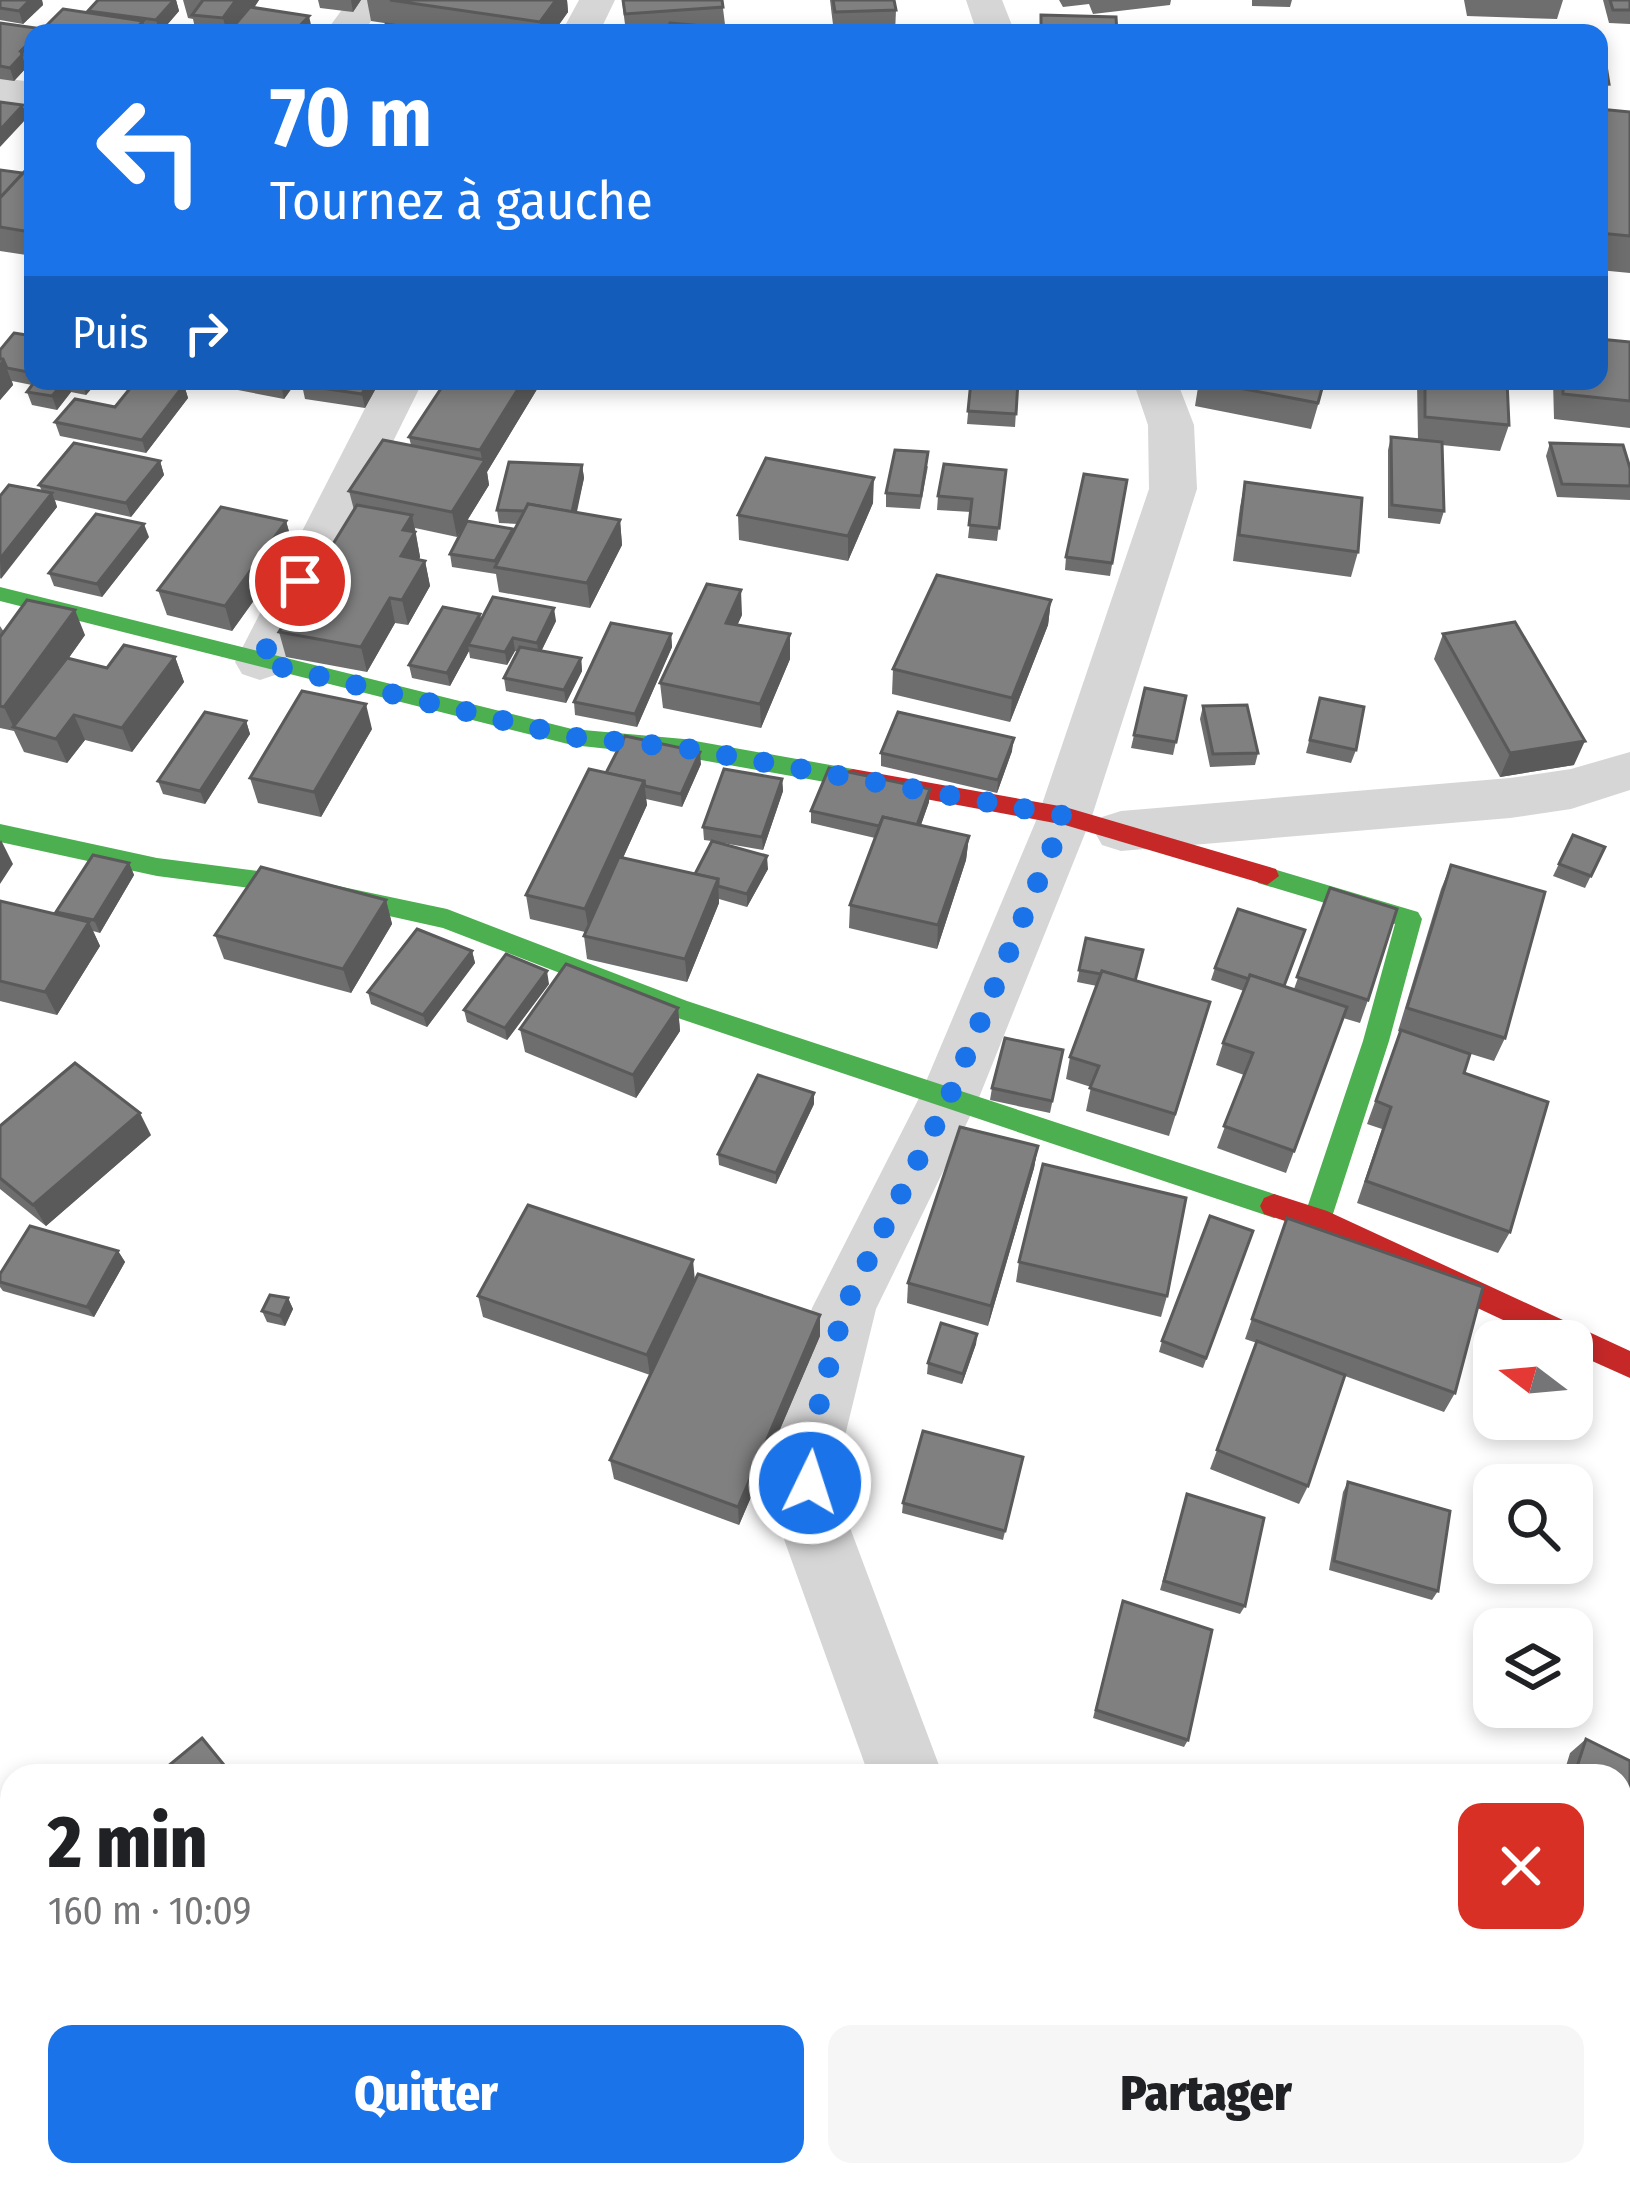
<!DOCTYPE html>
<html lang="fr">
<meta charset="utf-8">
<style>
body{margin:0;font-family:"Fira Sans Condensed",sans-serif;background:#f6f6f6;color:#202124;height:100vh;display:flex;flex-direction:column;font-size:45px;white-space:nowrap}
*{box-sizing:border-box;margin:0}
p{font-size:39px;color:#757577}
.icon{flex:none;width:66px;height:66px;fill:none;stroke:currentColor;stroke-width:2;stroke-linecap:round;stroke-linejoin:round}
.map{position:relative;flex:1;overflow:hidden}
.side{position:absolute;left:0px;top:1764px;width:1632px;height:423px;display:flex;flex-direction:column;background:#fff;border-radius:36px 36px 0 0;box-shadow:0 6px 18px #0003}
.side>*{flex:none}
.guide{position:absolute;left:24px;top:24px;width:1584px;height:366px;border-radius:24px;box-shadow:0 6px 18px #0003;background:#1a73e8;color:#fff;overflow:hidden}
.needle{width:78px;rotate:286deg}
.tools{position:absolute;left:1473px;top:1320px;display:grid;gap:24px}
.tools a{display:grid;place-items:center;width:120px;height:120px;border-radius:24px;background:#fff;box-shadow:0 6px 18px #0003;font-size:60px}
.pin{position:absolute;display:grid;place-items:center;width:102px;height:102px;color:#fff;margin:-51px;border:6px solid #fff;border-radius:50%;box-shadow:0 3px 12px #0007}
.me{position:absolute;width:132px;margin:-66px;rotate:4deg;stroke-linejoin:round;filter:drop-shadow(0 0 9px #0008)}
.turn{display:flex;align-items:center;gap:42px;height:252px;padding:0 48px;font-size:54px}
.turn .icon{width:156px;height:156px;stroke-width:2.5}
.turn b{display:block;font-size:84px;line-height:102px}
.then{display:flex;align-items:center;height:114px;padding:0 48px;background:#0003;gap:24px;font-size:45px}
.round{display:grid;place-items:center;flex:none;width:126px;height:126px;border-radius:24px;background:#f6f6f6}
.headline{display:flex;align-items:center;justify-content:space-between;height:204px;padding:0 48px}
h1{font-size:72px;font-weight:800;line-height:90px}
.primary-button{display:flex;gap:24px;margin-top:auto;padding:24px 48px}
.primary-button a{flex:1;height:138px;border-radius:24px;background:#1a73e8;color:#fff;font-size:48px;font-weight:800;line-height:138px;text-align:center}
.primary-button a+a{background:#f6f6f6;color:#202124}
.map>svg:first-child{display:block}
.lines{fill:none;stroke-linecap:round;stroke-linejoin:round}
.street{fill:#d6d6d6;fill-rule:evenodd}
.fast{fill:#4caf50;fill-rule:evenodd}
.jam{fill:#c62828;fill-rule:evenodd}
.wall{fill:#6e6e6e}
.shaded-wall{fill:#5a5a5a}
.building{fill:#808080;stroke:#5a5a5a;stroke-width:3}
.route{stroke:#1a73e8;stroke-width:21;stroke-dasharray:0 37.8}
</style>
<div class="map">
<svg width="1630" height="2186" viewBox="0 0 1630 2186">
<rect width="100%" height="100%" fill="#fff"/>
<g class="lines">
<g class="street">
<polygon points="349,0 385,0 363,33 325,33"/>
<polygon points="579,0 615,0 599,33 561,33"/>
<polygon points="966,0 1002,0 1015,33 977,33"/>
<polygon points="0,78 33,82 33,106 0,102"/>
<polygon points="379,381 423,381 278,674 260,680 242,674 235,662"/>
<polygon points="1133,381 1177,381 1194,425 1197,489 1092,816 978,1100 876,1309 842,1448 846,1517 943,1776 869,1776 776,1517 774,1448 812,1308 919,1098 1038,816 1149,489 1148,425"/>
<polygon points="1630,752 1630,790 1571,809 1510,818 1121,851 1102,845 1094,831 1102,817 1121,811 1510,778 1571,769"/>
</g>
<g class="fast">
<polygon points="0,587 572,729 684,739 853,769 865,778 853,787 684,757 572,745 0,601"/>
<polygon points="0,824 157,858 281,874 447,909 687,1001 1274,1194 1284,1198 1288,1206 1284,1214 1274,1218 669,1015 443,928 281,892 157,876 0,842"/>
<polygon points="1267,867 1418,912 1422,919 1389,1041 1331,1220 1327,1229 1317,1232 1307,1229 1303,1220 1363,1041 1395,924 1258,883 1255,876 1258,869"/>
</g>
<g class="jam">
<polygon points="853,769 1065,807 1276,869 1279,876 1267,885 1065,825 845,784 841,778 845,772"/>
<polygon points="1274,1194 1327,1211 1630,1351 1630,1378 1572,1352 1572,1341 1548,1341 1309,1229 1264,1214 1260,1206 1264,1198"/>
</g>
</g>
<g class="wall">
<polygon points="0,0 42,0 43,5 23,24 0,20"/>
<polygon points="98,0 176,0 179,11 160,33 146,31 33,33 33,77 29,76 26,68 14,81 0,79 0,23 43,29 88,13 88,11"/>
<polygon points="183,0 259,0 254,8 312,29 309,32 315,33 196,33 193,19 188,18"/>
<polygon points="318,0 361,0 353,12 320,8"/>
<polygon points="367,0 567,0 568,12 553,33 450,33 371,21"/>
<polygon points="622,0 722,0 726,33 626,33"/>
<polygon points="830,0 894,0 896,10 895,33 834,33"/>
<polygon points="1059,0 1171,0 1170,5 1093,14 1089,4 1063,7"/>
<polygon points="1252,0 1292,0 1290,7 1252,6"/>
<polygon points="1464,0 1563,0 1557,19 1467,16"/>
<polygon points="1603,0 1630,0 1630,24 1609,23"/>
<polygon points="1599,59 1609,84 1604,97 1599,96"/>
<polygon points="1599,109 1630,112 1630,273 1599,270"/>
<polygon points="0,170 23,173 33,256 0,251"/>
<polygon points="33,336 33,381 98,381 86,395 71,392 57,410 32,405 27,392 32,385 12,381 13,385 0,400 0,350"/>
<polygon points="1630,342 1630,428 1554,419 1553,381 1599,381"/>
<polygon points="236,381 297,381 284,399 238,390"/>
<polygon points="304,381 380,381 365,408 305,399 302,385"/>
<polygon points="446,381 542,381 487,472 489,485 457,537 415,528 420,557 419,560 425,561 430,586 408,625 395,623 367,672 286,657 279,632 354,510 349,491 411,445 409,437"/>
<polygon points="971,381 1018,381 1015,427 967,424"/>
<polygon points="1199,381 1325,381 1311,429 1195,406"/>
<polygon points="1417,381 1507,381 1509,425 1500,451 1442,445 1444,511 1440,524 1388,518 1388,450 1391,437 1418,440"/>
<polygon points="184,385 188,398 146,453 60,436 55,422 115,407"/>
<polygon points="1550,443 1630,468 1630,500 1557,497 1546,456"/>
<polygon points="160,461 164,475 131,517 55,500 57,507 0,579 0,496 42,491 39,485"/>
<polygon points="582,465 584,478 576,512 620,520 622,545 590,608 499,592 496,574 452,567 450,554 513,532 518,524 499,523 497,510"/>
<polygon points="928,466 920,509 886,507 886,493"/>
<polygon points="1006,470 997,541 968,538 971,512 937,510 938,496"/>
<polygon points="1127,480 1110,576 1065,570 1066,557"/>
<polygon points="1245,482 1358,552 1351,577 1233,561 1240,507"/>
<polygon points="873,503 848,561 739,540 738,515"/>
<polygon points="286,521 293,546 232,631 167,615 158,590"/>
<polygon points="149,537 102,597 54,586 49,573"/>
<polygon points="1051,600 1048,625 1010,722 892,694 893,669"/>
<polygon points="742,615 737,625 790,634 790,659 761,728 663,708 660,683"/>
<polygon points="481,620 556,621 541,651 581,658 582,671 566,703 506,691 504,678 518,652 515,651 507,665 470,658 469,651 450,686 412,678 409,665"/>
<polygon points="0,626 4,632 85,635 68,659 107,668 175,657 184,682 132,752 85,740 67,763 24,752 14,731 0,728"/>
<polygon points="671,634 672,647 637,727 575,715 574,702"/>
<polygon points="1443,634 1574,765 1500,777 1434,659"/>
<polygon points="1186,696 1173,755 1131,748 1134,735"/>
<polygon points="1320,698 1356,750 1351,763 1306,753"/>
<polygon points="1203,706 1258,753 1255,765 1210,767 1200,719"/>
<polygon points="246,721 250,734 205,804 163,794 158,781"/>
<polygon points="372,729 321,817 258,803 250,778"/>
<polygon points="1012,751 997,793 881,766 881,753"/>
<polygon points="701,764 682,807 646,799 647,805 623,858 695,874 712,841 704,840 703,827 782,779 783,791 763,850 717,842 768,869 747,907 719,899 719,903 687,982 587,959 584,936 585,932 530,919 526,895 606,773"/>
<polygon points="929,802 921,825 969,836 966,860 937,949 849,928 850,905 875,838 811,823 811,811"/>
<polygon points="1573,835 1605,847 1585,888 1553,876"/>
<polygon points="129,863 134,875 100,933 93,931 100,946 57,1015 0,1001 0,901 57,915 56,912"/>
<polygon points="1451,865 1505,1038 1494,1061 1458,1050 1510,1232 1498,1253 1357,1203 1382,1129 1367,1124 1400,1032 1398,1031 1441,889"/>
<polygon points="1330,888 1368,1000 1360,1023 1343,1018 1286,1173 1217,1148 1244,1075 1216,1065 1223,1043 1244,991 1211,980 1215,968 1294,989"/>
<polygon points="386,900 392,924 351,993 224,959 215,935"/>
<polygon points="1086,938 1136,981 1204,1025 1169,1136 1086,1111 1091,1087 1066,1079 1070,1057 1097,986 1077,982"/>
<polygon points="472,951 475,963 427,1027 371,1004 368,992"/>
<polygon points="549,984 507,1040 467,1022 464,1010"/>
<polygon points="678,1008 680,1031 636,1098 525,1052 520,1029"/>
<polygon points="1063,1050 1050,1113 990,1100 992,1088"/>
<polygon points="814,1104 776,1184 719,1165 718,1154"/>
<polygon points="0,1126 151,1135 46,1226 0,1189"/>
<polygon points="1038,1146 1034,1168 988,1326 907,1303 908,1283"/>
<polygon points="1287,1218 1455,1393 1444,1412 1345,1376 1308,1486 1299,1504 1210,1469 1257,1343 1245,1339"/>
<polygon points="1253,1231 1203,1368 1159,1352 1162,1341"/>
<polygon points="118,1251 125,1262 94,1317 3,1291 0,1287 0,1274"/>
<polygon points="693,1260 650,1375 483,1317 478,1296"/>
<polygon points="1019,1262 1167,1296 1161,1317 1016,1282"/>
<polygon points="288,1298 293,1309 285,1326 267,1322 262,1311"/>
<polygon points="820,1315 820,1336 739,1525 614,1479 610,1460"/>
<polygon points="977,1334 976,1344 962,1384 927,1374 928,1363"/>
<polygon points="1023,1457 1003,1540 902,1513 903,1503"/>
<polygon points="1348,1482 1438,1591 1432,1600 1329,1570 1343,1492"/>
<polygon points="1187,1494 1245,1606 1240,1614 1160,1590"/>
<polygon points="1120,1610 1188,1740 1184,1747 1093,1718"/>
<polygon points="1586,1739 1630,1761 1630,2042 1620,2037 1620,1776 1563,1776 1570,1753"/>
</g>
<g class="shaded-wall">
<polygon points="30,0 42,0 43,5 23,24 19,11"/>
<polygon points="174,0 176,0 179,11 160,33 156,20"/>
<polygon points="236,0 259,0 236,33 227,33 223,18"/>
<polygon points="351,0 361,0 353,12"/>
<polygon points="556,0 567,0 568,12 553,33 542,33 540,22"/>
<polygon points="309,16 312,29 308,33 296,30"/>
<polygon points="143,21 146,33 132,33"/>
<polygon points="22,55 26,68 14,81 10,68"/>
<polygon points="23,105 27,118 0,147 0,130"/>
<polygon points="33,221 33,256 24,231"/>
<polygon points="3,359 13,385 0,400 0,363"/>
<polygon points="65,381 67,381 71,392 57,410 52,396"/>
<polygon points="82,381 98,381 86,395"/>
<polygon points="284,381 297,381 284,399 281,385"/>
<polygon points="369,381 380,381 365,408 362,394"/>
<polygon points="523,381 542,381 487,472 489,485 457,537 452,512 483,463 480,450"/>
<polygon points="184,385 188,398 146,453 142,440"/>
<polygon points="160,461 164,475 131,517 126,503"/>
<polygon points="582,465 584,478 574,526 572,513"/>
<polygon points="874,478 873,503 848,561 848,536"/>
<polygon points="52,493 57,507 1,579 0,559"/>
<polygon points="412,515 420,557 407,581 401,556 403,530"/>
<polygon points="620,520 622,545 590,608 587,583"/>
<polygon points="286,521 293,546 232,631 225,606"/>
<polygon points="144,524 149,537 102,597 97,584"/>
<polygon points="425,561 430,586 408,625 402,600"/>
<polygon points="741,590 742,615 727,648 726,623"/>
<polygon points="390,598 395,623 367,672 361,647"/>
<polygon points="1051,600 1048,625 1010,722 1012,698"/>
<polygon points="554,608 556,621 539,656 537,643"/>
<polygon points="75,610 85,635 18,729 14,728 4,707"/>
<polygon points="480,614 483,627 468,645 469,651 450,686 447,673"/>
<polygon points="671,634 672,647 637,727 635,714"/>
<polygon points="790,634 790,659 761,728 760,704"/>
<polygon points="513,638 515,651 507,665 505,652"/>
<polygon points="175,657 184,682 132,752 122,728"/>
<polygon points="581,658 582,671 566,703 564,690"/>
<polygon points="366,704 372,729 321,817 314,792"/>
<polygon points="74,715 85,740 67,763 56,739"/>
<polygon points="246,721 250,734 205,804 200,791"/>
<polygon points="1014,738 1012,751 997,793 998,780"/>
<polygon points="1585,741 1574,765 1500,777 1510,753"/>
<polygon points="700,752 701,764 682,807 681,794"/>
<polygon points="782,779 783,791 763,850 762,837"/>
<polygon points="644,781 647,805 589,932 585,909"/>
<polygon points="930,789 929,802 913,847 914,834"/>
<polygon points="969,836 966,860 937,949 938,925"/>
<polygon points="1,840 13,864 0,884 0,842"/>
<polygon points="767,856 768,869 747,907 747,894"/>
<polygon points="129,863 134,875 100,933 94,920"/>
<polygon points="718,879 719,903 687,982 685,959"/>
<polygon points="386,900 392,924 351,993 343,969"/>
<polygon points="89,922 100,946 57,1015 45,992"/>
<polygon points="472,951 475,963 427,1027 423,1015"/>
<polygon points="547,971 549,984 507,1040 505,1028"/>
<polygon points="678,1008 680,1031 636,1098 633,1075"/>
<polygon points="814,1093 814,1104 776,1184 776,1173"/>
<polygon points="140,1113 151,1135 46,1226 33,1205"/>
<polygon points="1038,1146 1034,1168 988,1326 991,1306"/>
<polygon points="118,1251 125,1262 94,1317 87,1307"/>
<polygon points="693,1260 695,1281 650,1375 647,1355"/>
<polygon points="288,1298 293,1309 285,1326 280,1316"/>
<polygon points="820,1315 820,1336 739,1525 738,1507"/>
<polygon points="977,1334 976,1344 962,1384 963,1374"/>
</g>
<g class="building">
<polygon points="0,0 30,0 19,11 0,8"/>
<polygon points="98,0 174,0 156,20 88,11"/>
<polygon points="203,0 236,0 223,18 192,15"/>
<polygon points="390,0 556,0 540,22"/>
<polygon points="623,0 722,0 723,7 625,14"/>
<polygon points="833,0 894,0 896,10 835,12"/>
<polygon points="1610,0 1630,0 1630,10 1613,10"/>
<polygon points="250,7 309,16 296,30 315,33 228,33"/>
<polygon points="63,9 143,21 132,33 39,33"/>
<polygon points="1041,15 1116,17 1117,33 1041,33"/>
<polygon points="0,23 43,29 39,33 33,33 33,39 21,51 22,55 10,68 0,66"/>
<polygon points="670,23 726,28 724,33 666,33"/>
<polygon points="386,24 443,33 379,33"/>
<polygon points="33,39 33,53 21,51"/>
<polygon points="1599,59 1605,59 1609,84 1599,83"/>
<polygon points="0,102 23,105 0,130"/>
<polygon points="1599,109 1630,112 1630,236 1599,233"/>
<polygon points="0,170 23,173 0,198"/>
<polygon points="26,170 33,172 33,221 24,231 0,227 0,198"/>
<polygon points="14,333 33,336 33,373 7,368 3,359 0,359 0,350"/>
<polygon points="1599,339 1630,342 1630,401 1563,394 1563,381 1599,381"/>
<polygon points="35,381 65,381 52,396 27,392"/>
<polygon points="136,381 161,381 184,385 142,440 55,422 75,399 115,407"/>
<polygon points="256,381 284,381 281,385"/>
<polygon points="304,381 369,381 362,394 302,385"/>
<polygon points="446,381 523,381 480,450 409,437"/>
<polygon points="971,381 1018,381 1016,414 968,411"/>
<polygon points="1202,381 1324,381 1318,403"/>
<polygon points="1425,381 1507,381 1509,425 1425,417"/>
<polygon points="1391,437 1442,442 1444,511 1392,505"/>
<polygon points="383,440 485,460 452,512 349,491"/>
<polygon points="74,443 160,461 126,503 39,485"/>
<polygon points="1550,443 1623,445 1630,468 1630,486 1562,484"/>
<polygon points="895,450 928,452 921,496 886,493"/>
<polygon points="766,458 874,478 848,536 738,515"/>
<polygon points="509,462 582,465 572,512 528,504 525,511 497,510"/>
<polygon points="944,464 1006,470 999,528 969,525 972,499 938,496"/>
<polygon points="1084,474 1127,480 1112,563 1066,557"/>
<polygon points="1245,482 1362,498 1358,552 1239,535"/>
<polygon points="9,485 52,493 0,559 0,496"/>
<polygon points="528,504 620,520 587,583 495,567"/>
<polygon points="357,505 412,515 403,530 415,532 401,556 425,561 402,600 390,598 361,647 279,632"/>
<polygon points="221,507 286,521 225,606 158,590"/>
<polygon points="96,514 144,524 97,584 49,573"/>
<polygon points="467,521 513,529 495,561 450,554"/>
<polygon points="937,575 1051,600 1012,698 893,669"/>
<polygon points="707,584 741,590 726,623 790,634 760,704 660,683"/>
<polygon points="493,597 554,608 537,643 513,638 505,652 468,645"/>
<polygon points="27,600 75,610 4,707 0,706 0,637"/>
<polygon points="443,607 480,614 447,673 409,665"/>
<polygon points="1515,622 1585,741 1510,753 1443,634"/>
<polygon points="611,623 671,634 635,714 574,702"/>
<polygon points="124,645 175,657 122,728 74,715 56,739 13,727 67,658 107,668"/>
<polygon points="520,647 581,658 564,690 504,678"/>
<polygon points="1145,688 1186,696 1176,742 1134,735"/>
<polygon points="302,691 366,704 314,792 250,778"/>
<polygon points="1320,698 1364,707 1356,750 1310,740"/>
<polygon points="1247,705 1258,753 1213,754 1203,706"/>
<polygon points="205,712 246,721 200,791 158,781"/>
<polygon points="898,712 1014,738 998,780 881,753"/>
<polygon points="625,736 700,752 681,794 645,786 644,781 606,773"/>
<polygon points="829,768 930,789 917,825 883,817 879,826 811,811"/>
<polygon points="589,769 644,781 585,909 526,895"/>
<polygon points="724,769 782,779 762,837 703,827"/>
<polygon points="883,817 969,836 938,925 850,905"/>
<polygon points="1573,835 1605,847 1591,876 1559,864"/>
<polygon points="712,841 767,856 747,894 718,886 718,879 695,874"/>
<polygon points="93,855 129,863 94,920 56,912"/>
<polygon points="619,857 718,879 685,959 584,936"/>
<polygon points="1451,865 1545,892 1505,1038 1407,1008"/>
<polygon points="261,867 386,900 343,969 215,935"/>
<polygon points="1330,888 1397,909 1368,1000 1297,977"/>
<polygon points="0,901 89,922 45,992 0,981"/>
<polygon points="1238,909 1305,930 1284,986 1250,975 1249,979 1215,968"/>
<polygon points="417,929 472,951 423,1015 368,992"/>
<polygon points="1086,938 1143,950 1135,981 1102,971 1101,974 1079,970"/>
<polygon points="506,954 547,971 505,1028 464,1010"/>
<polygon points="566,964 678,1008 633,1075 520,1029"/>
<polygon points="1102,971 1210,1002 1175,1114 1090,1088 1099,1066 1070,1057"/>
<polygon points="1250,975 1347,1007 1294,1151 1224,1126 1253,1053 1223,1043"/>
<polygon points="1401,1030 1470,1054 1464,1073 1548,1102 1510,1232 1366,1181 1391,1107 1376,1101"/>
<polygon points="1005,1038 1063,1050 1052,1101 992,1088"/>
<polygon points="75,1063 140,1113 33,1205 0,1178 0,1126"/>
<polygon points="758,1075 814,1093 776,1173 718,1154"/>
<polygon points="960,1127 1038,1146 991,1306 908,1283"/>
<polygon points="1043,1164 1186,1198 1167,1296 1019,1262"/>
<polygon points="528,1205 693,1260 647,1355 478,1296"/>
<polygon points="1210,1216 1253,1231 1206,1358 1162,1341"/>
<polygon points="1287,1218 1483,1287 1455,1393 1252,1319"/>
<polygon points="30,1226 118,1251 87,1307 0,1282 0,1274"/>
<polygon points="698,1274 820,1315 738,1507 610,1460"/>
<polygon points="270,1295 288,1298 280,1316 262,1311"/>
<polygon points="941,1323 977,1334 963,1374 928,1363"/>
<polygon points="1257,1341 1345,1375 1308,1486 1217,1450"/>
<polygon points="923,1431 1023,1457 1005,1531 903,1503"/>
<polygon points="1348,1482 1450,1511 1438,1591 1334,1561"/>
<polygon points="1187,1494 1264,1518 1245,1606 1164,1581"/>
<polygon points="1123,1601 1212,1630 1188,1740 1096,1710"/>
<polygon points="202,1738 233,1776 156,1776"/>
<polygon points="1586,1739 1630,1761 1630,2023 1620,2018 1620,1776 1574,1776"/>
</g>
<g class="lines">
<polyline class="route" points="300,581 260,662 572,737 684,748 1065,816 948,1100 844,1308 808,1448 810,1483"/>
</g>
</svg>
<div class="tools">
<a><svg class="needle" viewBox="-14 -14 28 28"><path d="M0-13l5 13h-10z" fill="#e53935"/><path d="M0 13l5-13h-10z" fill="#757577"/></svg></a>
<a><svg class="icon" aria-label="search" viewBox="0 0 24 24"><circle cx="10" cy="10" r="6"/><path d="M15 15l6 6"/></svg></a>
<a><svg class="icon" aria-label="layers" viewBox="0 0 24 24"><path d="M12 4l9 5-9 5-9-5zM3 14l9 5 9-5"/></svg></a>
</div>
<div class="pin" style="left:300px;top:581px;background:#d93025"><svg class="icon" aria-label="arrive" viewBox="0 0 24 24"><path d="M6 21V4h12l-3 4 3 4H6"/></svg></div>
<svg class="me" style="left:810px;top:1483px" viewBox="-20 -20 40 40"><circle r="17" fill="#1a73e8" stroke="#fff" stroke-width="3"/><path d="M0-11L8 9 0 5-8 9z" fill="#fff"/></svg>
<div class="guide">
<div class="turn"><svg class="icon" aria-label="left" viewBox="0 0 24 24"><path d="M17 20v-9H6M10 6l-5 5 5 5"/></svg><div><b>70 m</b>Tournez à gauche</div></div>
<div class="then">Puis<svg class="icon" aria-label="right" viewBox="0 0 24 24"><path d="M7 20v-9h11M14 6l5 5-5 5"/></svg></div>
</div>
<section class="side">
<div class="headline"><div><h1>2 min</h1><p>160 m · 10:09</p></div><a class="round" style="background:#d93025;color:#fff"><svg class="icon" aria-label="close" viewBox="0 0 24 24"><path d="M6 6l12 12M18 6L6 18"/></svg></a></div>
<div class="primary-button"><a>Quitter</a><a>Partager</a></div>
</section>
</div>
